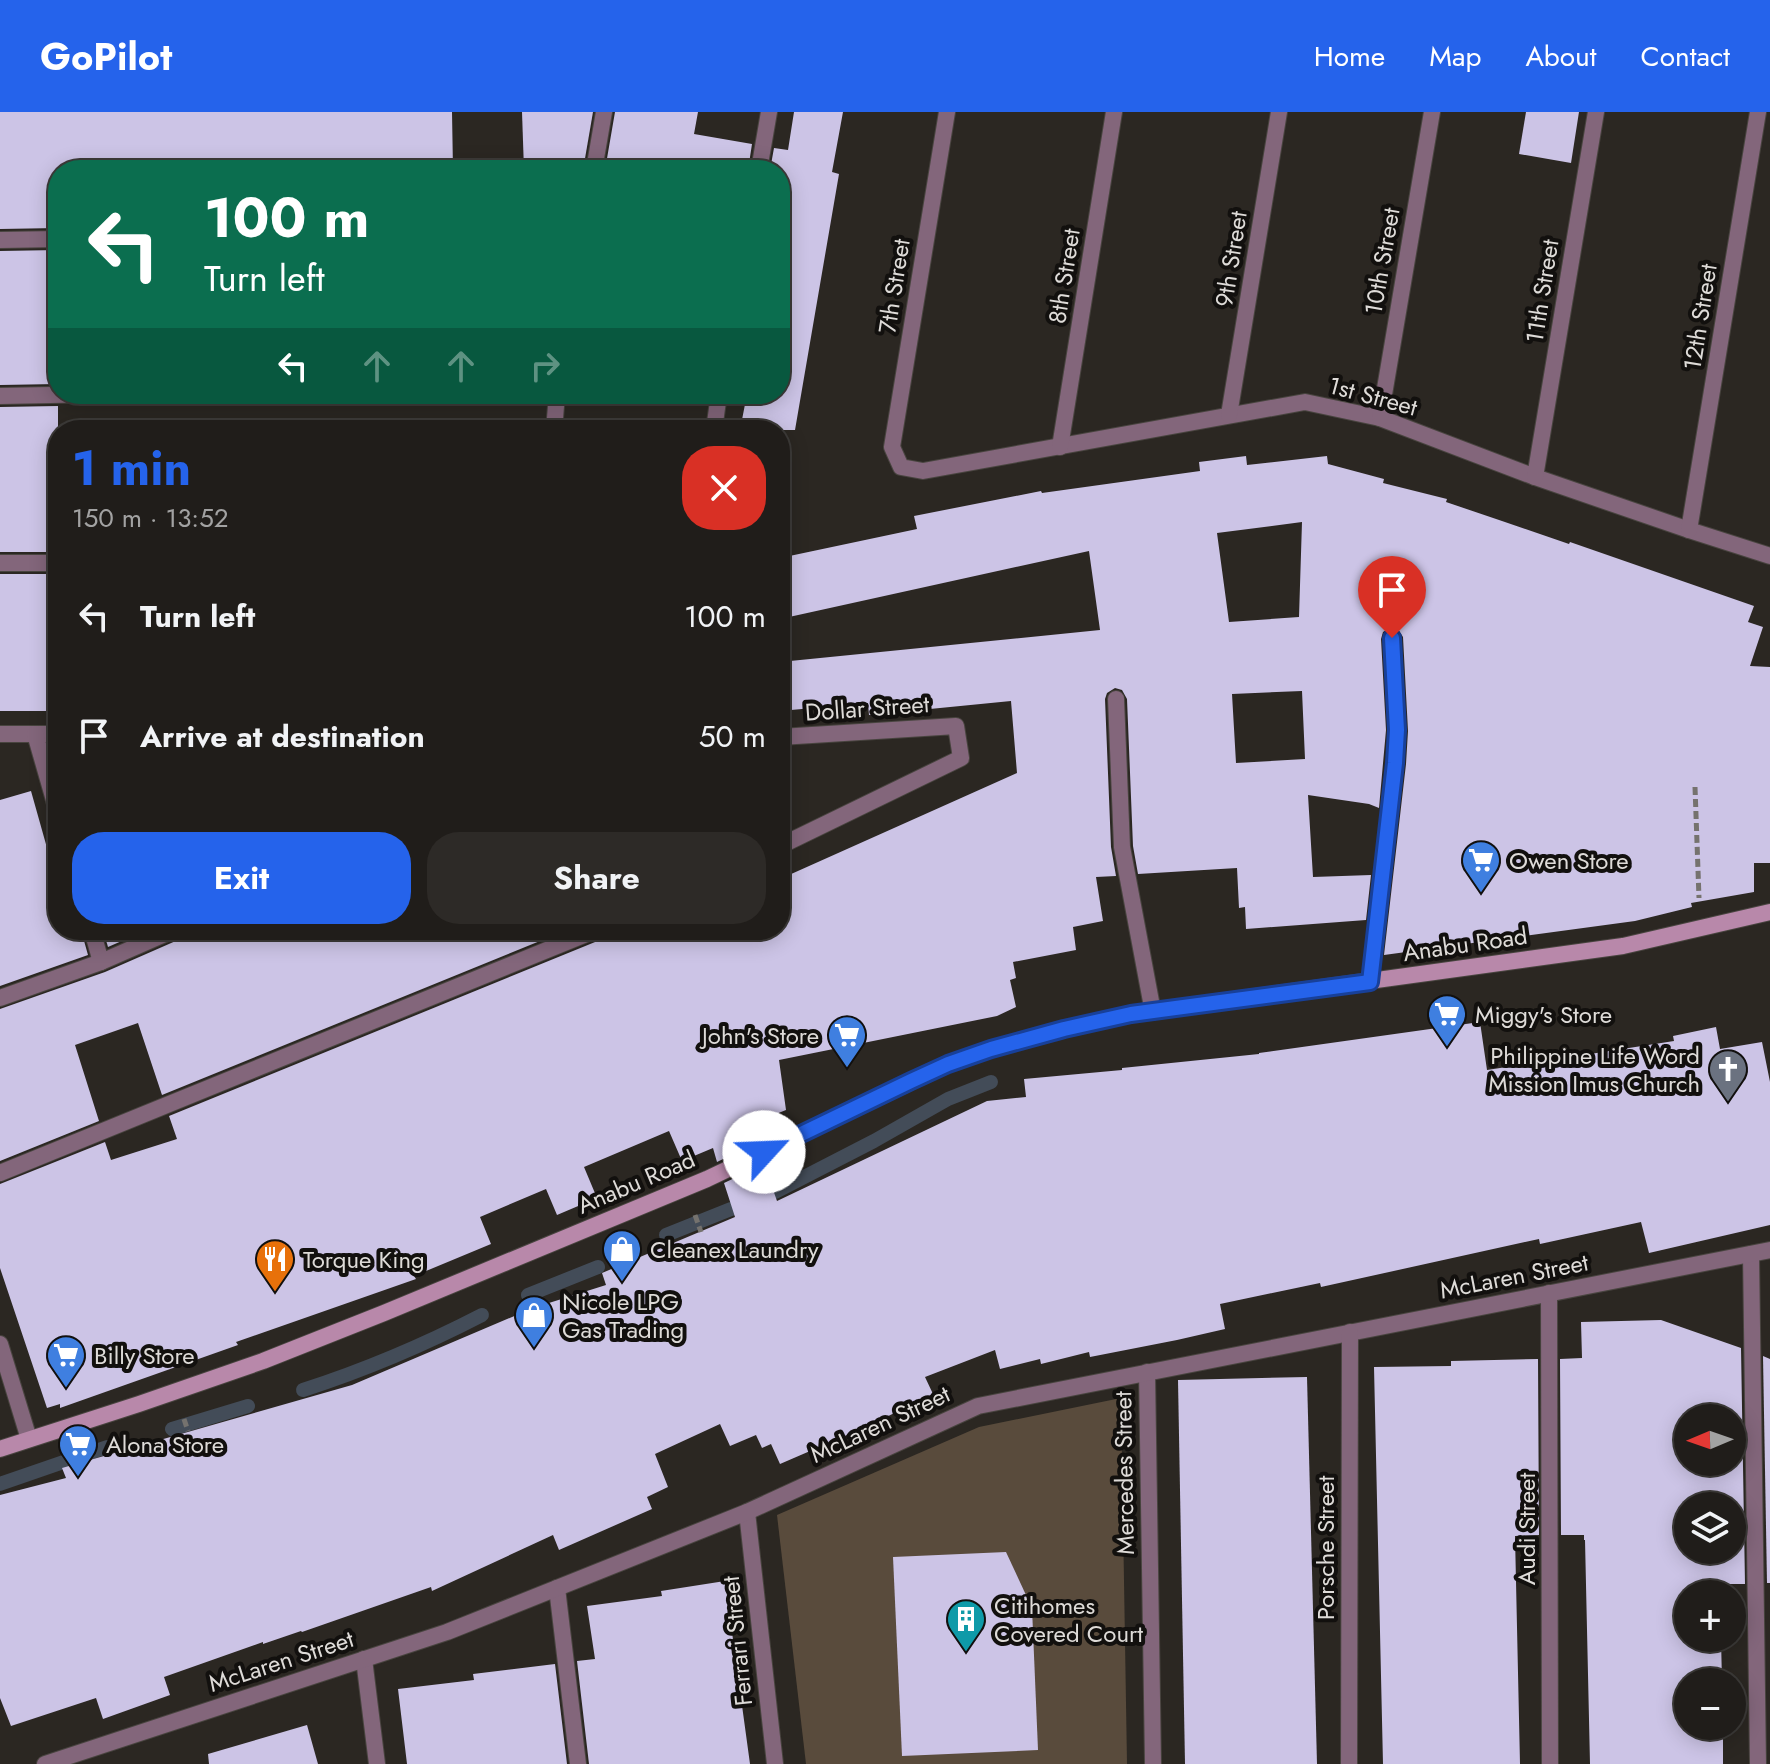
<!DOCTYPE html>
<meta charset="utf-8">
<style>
body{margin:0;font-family:Jost,sans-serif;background:#2d2a27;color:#f1f3f6;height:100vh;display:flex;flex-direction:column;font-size:30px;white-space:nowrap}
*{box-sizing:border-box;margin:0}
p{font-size:26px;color:#a2a2a2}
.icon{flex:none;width:44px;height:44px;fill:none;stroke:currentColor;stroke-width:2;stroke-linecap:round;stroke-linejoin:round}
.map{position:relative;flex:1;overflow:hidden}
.panel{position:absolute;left:48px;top:308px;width:742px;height:520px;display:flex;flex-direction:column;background:#201d1a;border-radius:32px;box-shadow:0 4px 20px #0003,0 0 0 2px #3d3b39}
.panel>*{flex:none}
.banner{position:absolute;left:48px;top:48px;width:742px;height:244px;border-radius:32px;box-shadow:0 4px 20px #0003,0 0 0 2px #3d3b39;background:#0b6e4f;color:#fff;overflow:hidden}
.needle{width:52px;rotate:268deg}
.buttons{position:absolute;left:1674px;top:1292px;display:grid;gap:16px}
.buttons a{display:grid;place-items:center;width:72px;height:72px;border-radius:50%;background:#201d1a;box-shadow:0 4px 20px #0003,0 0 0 2px #3d3b39;font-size:40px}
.pin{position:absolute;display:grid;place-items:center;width:68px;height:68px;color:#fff;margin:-82px -34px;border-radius:50% 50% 50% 0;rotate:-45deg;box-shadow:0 0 8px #0007}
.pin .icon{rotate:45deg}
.me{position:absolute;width:88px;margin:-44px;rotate:65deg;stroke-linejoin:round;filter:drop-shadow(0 0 6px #0008)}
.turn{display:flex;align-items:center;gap:28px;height:168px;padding:0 24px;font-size:36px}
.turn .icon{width:104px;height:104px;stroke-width:2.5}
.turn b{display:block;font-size:56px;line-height:68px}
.lanes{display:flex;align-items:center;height:76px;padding:0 24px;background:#0003;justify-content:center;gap:40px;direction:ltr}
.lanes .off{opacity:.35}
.round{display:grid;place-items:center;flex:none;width:84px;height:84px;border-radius:32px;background:#2d2a27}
.head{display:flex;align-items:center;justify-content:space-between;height:136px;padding:0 24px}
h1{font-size:48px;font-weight:700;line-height:60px;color:#2563eb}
.primary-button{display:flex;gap:16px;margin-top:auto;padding:16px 24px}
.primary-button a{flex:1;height:92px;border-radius:32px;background:#2563eb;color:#fff;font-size:32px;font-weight:700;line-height:92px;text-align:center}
.primary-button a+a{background:#2d2a27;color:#f1f3f6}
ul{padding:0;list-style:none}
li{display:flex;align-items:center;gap:24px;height:120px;padding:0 24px}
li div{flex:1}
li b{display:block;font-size:30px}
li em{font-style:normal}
header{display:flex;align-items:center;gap:48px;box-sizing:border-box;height:112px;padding:0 40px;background:#2563eb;color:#fff}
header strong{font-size:38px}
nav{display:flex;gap:44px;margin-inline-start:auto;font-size:28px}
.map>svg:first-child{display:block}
.green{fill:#594b3c}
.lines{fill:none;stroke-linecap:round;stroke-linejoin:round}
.stream{stroke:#434c58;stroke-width:14}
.building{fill:#ccc4e6;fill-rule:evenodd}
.lane-casing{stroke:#48443f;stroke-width:18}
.street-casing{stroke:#48443f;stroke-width:18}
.secondary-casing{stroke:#48443f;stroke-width:18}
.path{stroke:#75726e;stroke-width:5;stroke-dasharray:8 4;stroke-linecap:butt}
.lane{stroke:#83667b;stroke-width:16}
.street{stroke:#83667b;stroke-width:16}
.secondary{stroke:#b888aa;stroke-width:16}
.route-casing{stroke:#184099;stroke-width:20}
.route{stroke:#2563eb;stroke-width:14}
.labels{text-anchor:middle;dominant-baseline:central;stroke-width:8;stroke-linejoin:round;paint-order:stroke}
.street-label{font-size:24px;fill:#dedbd8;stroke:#12100e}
.poi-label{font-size:24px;fill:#dedbd8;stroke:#12100e;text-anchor:start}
</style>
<header>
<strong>GoPilot</strong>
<nav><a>Home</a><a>Map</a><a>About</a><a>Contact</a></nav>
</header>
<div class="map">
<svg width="1770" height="1652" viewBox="0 0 1770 1652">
<rect width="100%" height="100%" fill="#2b2722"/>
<polygon class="green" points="1121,1286 1127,1652 806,1652 777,1403 979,1315"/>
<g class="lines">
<g class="stream">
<polyline points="775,1080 874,1029 948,987 991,970"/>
<polyline points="666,1123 731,1097"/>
<polyline points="528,1183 598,1155"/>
<path d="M303,1278C365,1258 424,1233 482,1203"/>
<polyline points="172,1317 248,1294"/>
<polyline points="0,1372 107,1335"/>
</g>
</g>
<g class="building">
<polygon points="0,0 452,0 453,58 58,58 58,116 0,117"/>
<polygon points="522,0 593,0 583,58 524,58"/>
<polygon points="615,0 698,0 694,22 752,32 748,58 605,58"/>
<polygon points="794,0 843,0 832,60 839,62 795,318 740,318 747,282 780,282 780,58 770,58 774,36 788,38"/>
<polygon points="1526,0 1579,0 1571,51 1519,42"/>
<polygon points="58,138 58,272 0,273 0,139"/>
<polygon points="58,294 58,440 0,440 0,295"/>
<path d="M1246,344L1247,353L1327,344L1328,352L1384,367L1383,371L1447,387L1446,390L1502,409L1569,432L1570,430L1754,494L1748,510L1763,515L1750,554L1770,555V751H1754V780L1691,791L1692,795L1635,809L1384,843L1406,652L1408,619L1403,525L1398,517L1391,515L1383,520L1381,527L1386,618L1379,696L1369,692L1308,683L1313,765L1371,763L1366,808L1246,817L1245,795L1239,796L1237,756L1138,762L1133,734L1127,587L1122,578L1115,576L1107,581L1105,587L1111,735L1116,764L1096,765L1103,809L1073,815L1076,838L1013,850L1016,866L1010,868L1016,895L997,904L779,948L786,998L766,1006L768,1012L751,1019L756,1031L717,1050L713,1036L682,1049L669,1019L584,1055L597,1086L557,1103L546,1077L480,1105L491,1132L414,1164L416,1167L236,1230L238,1233L60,1296V1292L47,1296L0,1156V1072L105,1030L111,1048L177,1027L169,1004L600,828L605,824L607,818H780V767L1017,661L1011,589L869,603L868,591L780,599V550L1100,518L1089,439L780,507V446L917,417L914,404L1041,379L1042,381L1200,359L1199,350ZM1302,410L1299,505L1229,510L1217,421ZM1302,579L1305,647L1236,651L1232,582Z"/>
<rect x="0" y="462" width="58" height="137"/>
<polygon points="31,679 58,775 58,818 81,818 88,843 0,874 0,688"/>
<polygon points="103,818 147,818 108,835"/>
<polygon points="185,818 567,818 162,983 138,911 75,933 99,1009 0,1049 0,897 105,860 178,828 183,824"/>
<polygon points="1480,910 1487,958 1674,929 1673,924 1716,915 1720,937 1762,930 1770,970 1770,1113 1649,1141 1641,1110 1540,1132 1539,1127 1321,1175 1320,1171 1220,1192 1225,1217 1177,1228 1090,1245 1089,1240 1041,1252 1040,1247 1000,1257 995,1238 925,1265 933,1282 868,1314 780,1352 771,1332 762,1336 756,1323 730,1334 720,1312 655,1342 668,1375 647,1385 652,1397 559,1438 553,1423 432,1479 431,1475 302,1520 301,1519 263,1532 263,1530 164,1565 170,1583 103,1607 96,1586 11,1614 0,1586 0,1383 66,1366 62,1356 352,1273 533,1196 606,1173 602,1161 735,1105 724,1071 764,1052 777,1089 987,989 1026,985 1024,967 1122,958 1122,956 1259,942 1259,941"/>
<path d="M1661,1208L1741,1236L1745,1472H1721V1482H1688V1526H1721L1722,1570H1688V1614H1723V1652H1590L1585,1428H1584V1423H1561L1560,1247L1582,1246L1581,1210ZM1688,1306H1732V1350H1688ZM1688,1394H1732V1438H1688Z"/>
<polygon points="1763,1244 1770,1247 1770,1471 1767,1471"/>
<polygon points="1538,1247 1539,1423 1515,1424 1520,1652 1383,1652 1374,1255 1451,1254 1451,1249"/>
<polygon points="1307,1265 1317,1652 1185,1652 1178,1268"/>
<polygon points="1006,1440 1032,1496 1038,1638 902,1644 893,1445"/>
<polygon points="725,1469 750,1652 589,1652 577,1549 595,1547 587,1494 662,1484 661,1479"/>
<polygon points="555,1552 567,1652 407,1652 398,1577 474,1568 473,1562"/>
<polygon points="307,1613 318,1652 209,1652 208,1642"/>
</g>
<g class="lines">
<g class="lane-casing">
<g id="lane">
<polyline points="1116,587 1122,735 1153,900"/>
<polyline points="1370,870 1395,651 1397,618 1392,526"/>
</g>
</g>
<g class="street-casing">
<g id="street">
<polyline points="947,0 892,335 901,355 923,359 1305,290 1380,306 1535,365 1689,418 1770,444"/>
<polyline points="594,58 604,0"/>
<polyline points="759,58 769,0"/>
<polyline points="0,128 58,127"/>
<polyline points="0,284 101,282"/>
<polyline points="1229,303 1279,0"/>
<polyline points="1380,306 1432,0"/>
<polyline points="554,318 557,282"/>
<polyline points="714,318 719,282"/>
<polyline points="1060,335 1114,0"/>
<polyline points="1535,365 1596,0"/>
<polyline points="1689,418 1758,0"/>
<polyline points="0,451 58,451"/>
<polyline points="0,622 58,622"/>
<polyline points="35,622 58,702"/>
<polyline points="780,625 956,614 961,646 780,734"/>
<polyline points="92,818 101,850"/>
<polyline points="0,886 101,850 174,818"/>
<polyline points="0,1061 596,818"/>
<polyline points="1751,1142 1758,1652"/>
<polyline points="1549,1181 1550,1652"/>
<polyline points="0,1232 29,1327"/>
<polyline points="1147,1260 1153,1652"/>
<polyline points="747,1400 775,1652"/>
<polyline points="557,1476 578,1652"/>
<polyline points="364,1547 377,1652"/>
<polyline points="45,1652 447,1520 747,1400 978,1294 1770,1138"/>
<polyline points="1349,1652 1350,1220"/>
</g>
</g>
<g class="secondary-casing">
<polyline id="secondary" points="0,1337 139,1292 263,1249 384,1201 707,1067 948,952 991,937 1064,917 1131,902 1623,834 1770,800"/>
</g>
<g class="path">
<polyline points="1695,675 1699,786"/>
<polyline points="695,1103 701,1120"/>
<polyline points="184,1307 188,1319"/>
</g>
<use href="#lane" class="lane"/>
<use href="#street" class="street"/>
<use href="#secondary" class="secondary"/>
</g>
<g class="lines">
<g class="route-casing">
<polyline id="route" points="764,1040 911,969 948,952 991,937 1064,917 1131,902 1370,870 1395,651 1397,618 1392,526"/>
</g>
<use href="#route" class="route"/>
</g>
<defs>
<g id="supermarket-pin" transform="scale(2)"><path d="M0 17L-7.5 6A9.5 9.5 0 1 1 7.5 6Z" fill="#3f7fe0" stroke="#12100e"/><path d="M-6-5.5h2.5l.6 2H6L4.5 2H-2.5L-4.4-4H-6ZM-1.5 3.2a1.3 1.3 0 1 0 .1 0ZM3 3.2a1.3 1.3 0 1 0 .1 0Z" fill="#fff"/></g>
<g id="church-pin" transform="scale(2)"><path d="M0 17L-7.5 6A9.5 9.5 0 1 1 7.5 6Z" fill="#6b7280" stroke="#12100e"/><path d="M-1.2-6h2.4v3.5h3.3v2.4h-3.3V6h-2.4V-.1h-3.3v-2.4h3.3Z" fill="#fff"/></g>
<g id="shop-pin" transform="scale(2)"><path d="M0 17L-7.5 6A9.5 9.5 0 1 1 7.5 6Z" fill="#3f7fe0" stroke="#12100e"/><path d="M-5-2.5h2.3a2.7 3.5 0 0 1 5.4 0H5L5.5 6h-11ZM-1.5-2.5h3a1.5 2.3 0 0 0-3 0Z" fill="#fff"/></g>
<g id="restaurant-pin" transform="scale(2)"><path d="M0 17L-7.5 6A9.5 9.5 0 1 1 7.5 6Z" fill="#e8710a" stroke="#12100e"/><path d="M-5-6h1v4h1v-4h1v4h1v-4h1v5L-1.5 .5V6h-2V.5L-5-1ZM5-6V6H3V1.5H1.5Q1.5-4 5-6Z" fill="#fff"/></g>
<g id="building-pin" transform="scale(2)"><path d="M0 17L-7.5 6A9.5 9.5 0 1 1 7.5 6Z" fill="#0f9aa8" stroke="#12100e"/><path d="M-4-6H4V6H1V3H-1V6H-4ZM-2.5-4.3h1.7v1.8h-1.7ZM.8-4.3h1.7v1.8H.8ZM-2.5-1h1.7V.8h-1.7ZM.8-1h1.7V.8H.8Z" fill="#fff"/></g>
</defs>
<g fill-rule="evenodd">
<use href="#supermarket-pin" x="1481" y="748"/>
<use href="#supermarket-pin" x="1447" y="902"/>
<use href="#supermarket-pin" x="847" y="923"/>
<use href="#church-pin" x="1728" y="957"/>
<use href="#shop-pin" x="622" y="1137"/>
<use href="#restaurant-pin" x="275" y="1147"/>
<use href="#shop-pin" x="534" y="1203"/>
<use href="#supermarket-pin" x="66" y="1243"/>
<use href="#supermarket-pin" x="78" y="1332"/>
<use href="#building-pin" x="966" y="1507"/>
</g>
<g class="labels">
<g class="street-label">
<text transform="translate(1231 147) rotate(-81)">9th Street</text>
<text transform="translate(1382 149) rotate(-80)">10th Street</text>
<text transform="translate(1064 164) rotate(-81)">8th Street</text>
<text transform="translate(894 174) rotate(-81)">7th Street</text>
<text transform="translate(1542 179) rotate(-81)">11th Street</text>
<text transform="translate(1700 205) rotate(-81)">12th Street</text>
<text transform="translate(1373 284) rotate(15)">1st Street</text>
<text transform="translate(867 596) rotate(-4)">Dollar Street</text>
<text transform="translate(1465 832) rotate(-8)">Anabu Road</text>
<text transform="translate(636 1070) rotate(-23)">Anabu Road</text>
<text transform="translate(1514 1164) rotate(-11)">McLaren Street</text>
<text transform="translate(880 1312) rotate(-25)">McLaren Street</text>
<text transform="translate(1124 1361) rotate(-91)">Mercedes Street</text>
<text transform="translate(1526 1417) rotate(-90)">Audi Street</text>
<text transform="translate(1325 1436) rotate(-90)">Porsche Street</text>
<text transform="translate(737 1529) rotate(-96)">Ferrari Street</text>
<text transform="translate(281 1549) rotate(-18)">McLaren Street</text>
</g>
<g class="poi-label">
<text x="1509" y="748">Owen Store</text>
<text x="1475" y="902">Miggy's Store</text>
<text x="819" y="923" text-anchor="end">John's Store</text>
<text x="1700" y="943" text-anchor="end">Philippine Life Word<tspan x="1700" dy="28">Mission Imus Church</tspan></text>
<text x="650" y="1137">Cleanex Laundry</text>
<text x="303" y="1147">Torque King</text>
<text x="562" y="1189">Nicole LPG<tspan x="562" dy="28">Gas Trading</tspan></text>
<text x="94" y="1243">Billy Store</text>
<text x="106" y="1332">Alona Store</text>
<text x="994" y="1493">Citihomes<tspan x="994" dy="28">Covered Court</tspan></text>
</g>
</g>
</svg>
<div class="buttons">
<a><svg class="needle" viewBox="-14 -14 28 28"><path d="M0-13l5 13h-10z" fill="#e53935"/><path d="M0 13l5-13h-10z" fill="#a2a2a2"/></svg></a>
<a><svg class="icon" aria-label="layers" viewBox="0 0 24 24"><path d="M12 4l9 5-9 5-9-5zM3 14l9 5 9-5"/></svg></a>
<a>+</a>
<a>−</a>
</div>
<div class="pin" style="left:1392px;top:526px;background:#d93025"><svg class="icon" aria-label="arrive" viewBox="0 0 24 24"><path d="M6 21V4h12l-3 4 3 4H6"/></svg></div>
<svg class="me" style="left:764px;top:1040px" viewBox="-20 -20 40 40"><circle r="19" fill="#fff"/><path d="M0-13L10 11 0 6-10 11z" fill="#2563eb"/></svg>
<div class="banner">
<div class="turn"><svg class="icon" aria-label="left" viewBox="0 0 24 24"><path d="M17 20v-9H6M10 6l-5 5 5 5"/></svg><div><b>100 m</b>Turn left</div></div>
<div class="lanes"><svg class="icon" aria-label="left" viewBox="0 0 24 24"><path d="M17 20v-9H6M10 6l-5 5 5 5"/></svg><svg class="icon off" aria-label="ahead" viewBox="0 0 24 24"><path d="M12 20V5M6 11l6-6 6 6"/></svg><svg class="icon off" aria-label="ahead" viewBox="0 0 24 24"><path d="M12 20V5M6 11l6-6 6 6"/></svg><svg class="icon off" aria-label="right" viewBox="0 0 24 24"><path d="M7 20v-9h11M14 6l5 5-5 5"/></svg></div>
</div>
<section class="panel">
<div class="head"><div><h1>1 min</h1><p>150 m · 13:52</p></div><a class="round" style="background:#d93025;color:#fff"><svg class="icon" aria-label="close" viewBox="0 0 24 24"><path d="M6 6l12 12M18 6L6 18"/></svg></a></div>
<ul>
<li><svg class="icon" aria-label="left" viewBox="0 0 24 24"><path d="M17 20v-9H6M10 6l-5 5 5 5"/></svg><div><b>Turn left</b></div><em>100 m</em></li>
<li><svg class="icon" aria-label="arrive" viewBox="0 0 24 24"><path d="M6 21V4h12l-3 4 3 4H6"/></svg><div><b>Arrive at destination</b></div><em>50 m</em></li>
</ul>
<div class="primary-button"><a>Exit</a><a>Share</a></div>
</section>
</div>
